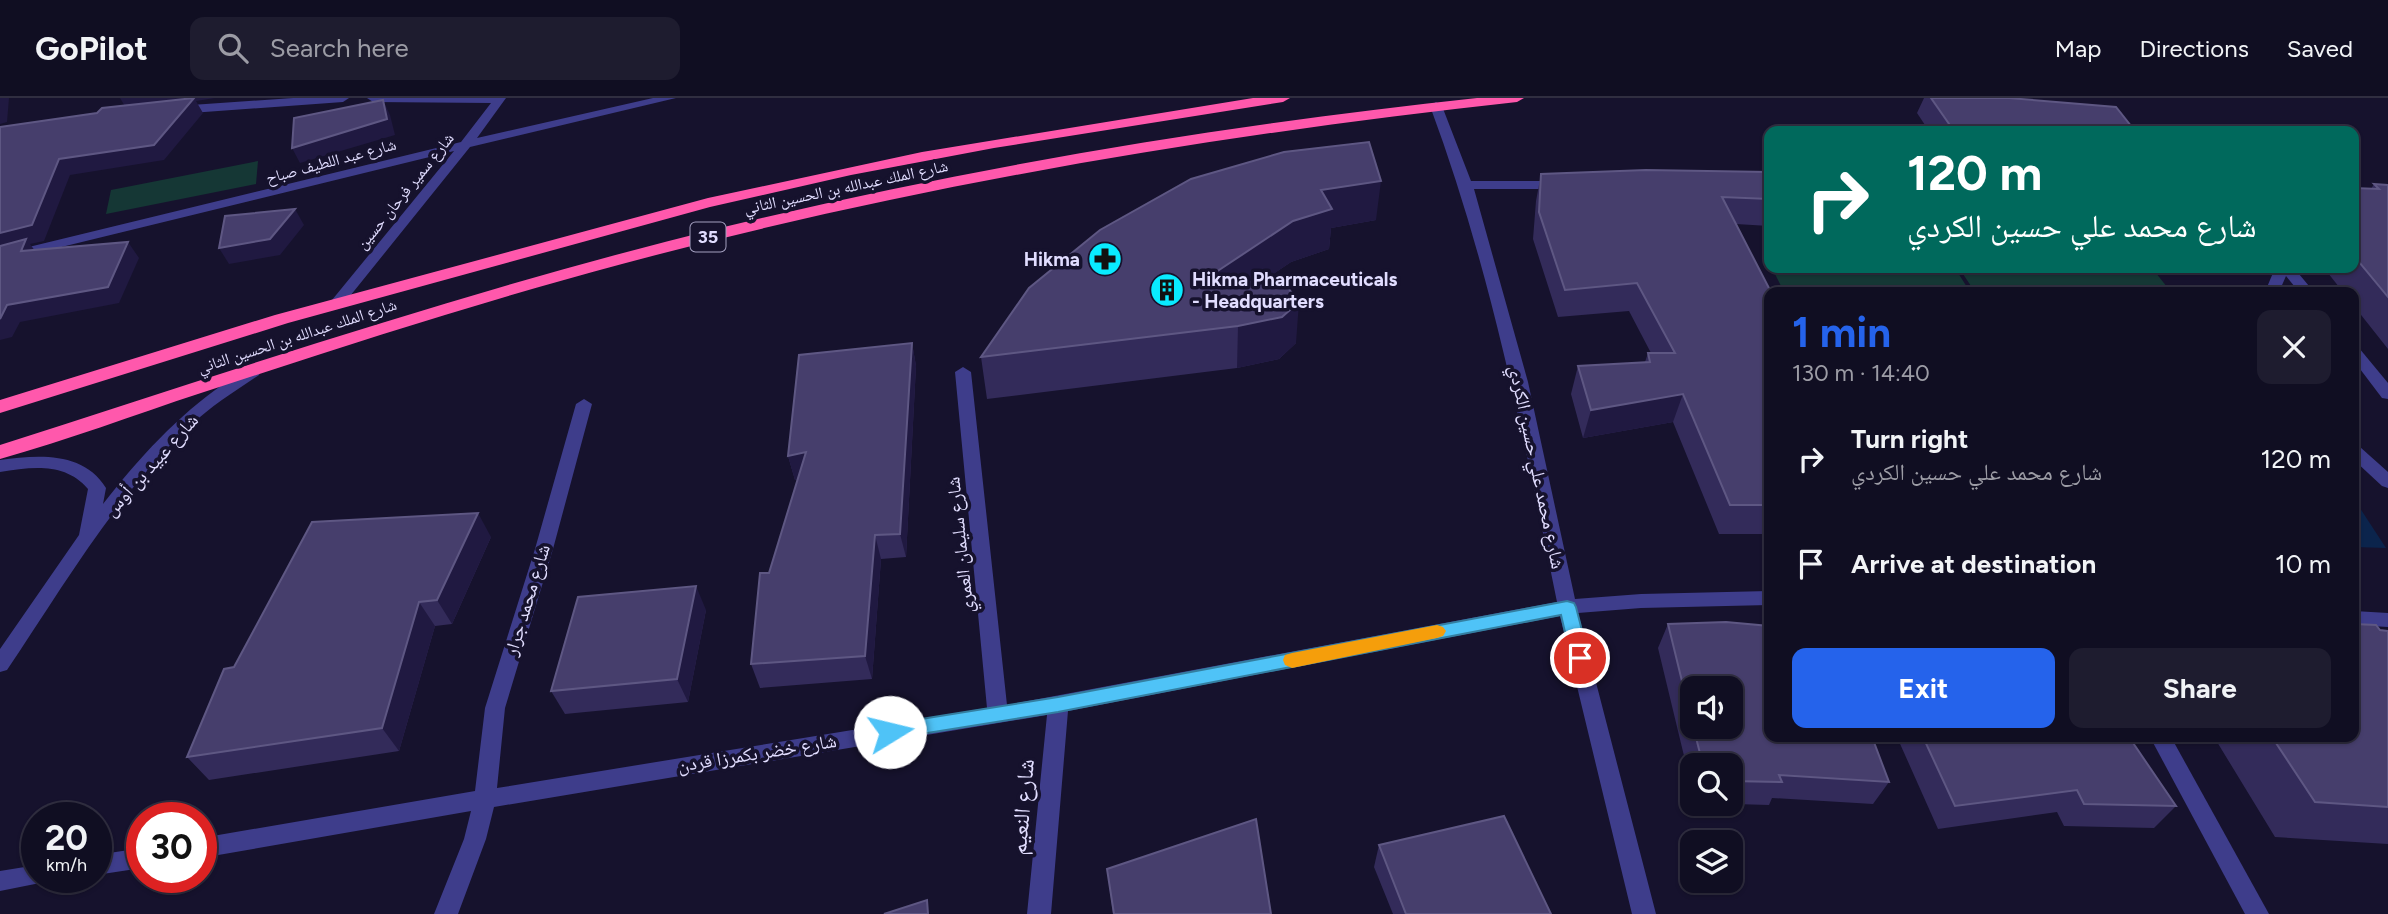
<!DOCTYPE html>
<meta charset="utf-8">
<style>
body{margin:0;font-family:Figtree,"Noto Naskh Arabic",sans-serif;background:#1e1c2f;color:#f1f3f6;height:100vh;display:flex;flex-direction:column;font-size:26px;white-space:nowrap}
*{box-sizing:border-box;margin:0}
p{font-size:23px;color:#9c9ca5}
.icon{flex:none;width:38px;height:38px;fill:none;stroke:currentColor;stroke-width:2;stroke-linecap:round;stroke-linejoin:round}
.map{position:relative;flex:1;overflow:hidden}
.sheet{position:absolute;left:1764px;top:189px;width:595px;height:455px;display:flex;flex-direction:column;background:#100e22;border-radius:14px;box-shadow:0 2px 5px #0004,0 0 0 2px #302e40}
.sheet>*{flex:none}
.top-card{position:absolute;left:1764px;top:28px;width:595px;height:147px;border-radius:14px;box-shadow:0 2px 5px #0004,0 0 0 2px #302e40;background:#00695c;color:#fff;overflow:hidden}
.fabs{position:absolute;left:1680px;top:578px;display:grid;gap:14px}
.fabs a{display:grid;place-items:center;width:63px;height:63px;border-radius:14px;background:#100e22;box-shadow:0 2px 5px #0004,0 0 0 2px #302e40;font-size:35px}
.speed{position:absolute;left:21px;top:704px;display:flex;gap:14px;font-size:35px;font-weight:700;text-align:center}
.speed>*{display:grid;place-content:center;width:91px;height:91px;border-radius:50%;background:#100e22;box-shadow:0 2px 5px #0004,0 0 0 2px #302e40;line-height:1}
.speed small{font-size:18px;font-weight:400}
.speed .limit{border:10px solid #d22;background:#fff;color:#111}
.pin{position:absolute;display:grid;place-items:center;width:60px;height:60px;color:#fff;margin:-30px;border:4px solid #fff;border-radius:50%;box-shadow:0 2px 7px #0007}
.me{position:absolute;width:77px;margin:-38px;rotate:81deg;stroke-linejoin:round;filter:drop-shadow(0 0 5px #0008)}
.turn{display:flex;align-items:center;gap:24px;height:147px;padding:0 28px;font-size:32px}
.turn .icon{width:91px;height:91px;stroke-width:2.5}
.turn b{display:block;font-size:49px;line-height:60px}
.round{display:grid;place-items:center;flex:none;width:74px;height:74px;border-radius:14px;background:#1e1c2f}
.overview{display:flex;align-items:center;justify-content:space-between;height:119px;padding:0 28px}
h1{font-size:42px;font-weight:700;line-height:52px;color:#2563eb}
.action{display:flex;gap:14px;margin-top:auto;padding:14px 28px}
.action a{flex:1;height:80px;border-radius:14px;background:#2563eb;color:#fff;font-size:28px;font-weight:700;line-height:80px;text-align:center}
.action a+a{background:#1e1c2f;color:#f1f3f6}
ul{padding:0;list-style:none}
li{display:flex;align-items:center;gap:21px;height:105px;padding:0 28px}
li div{flex:1}
li b{display:block;font-size:26px}
li em{font-style:normal}
header{display:flex;align-items:center;gap:42px;box-sizing:border-box;height:98px;padding:0 35px;background:#100e22;border-bottom:2px solid #302e40}
header strong{font-size:33px}
nav{display:flex;gap:38px;margin-inline-start:auto;font-size:24px}
.search{width:490px;height:63px;background:#1e1c2f;display:flex;align-items:center;gap:18px;box-sizing:border-box;padding:0 24px;border-radius:14px;color:#9c9ca5;font-size:26px}
.map>svg:first-child{display:block}
.green{fill:#153735}
.water{fill:#0b244c}
.lines{fill:none;stroke-linecap:round;stroke-linejoin:round}
.minor{fill:#3e3d8b;fill-rule:evenodd}
.highway{fill:#ff58ac;fill-rule:evenodd}
.wall{fill:#332b5a;fill-rule:evenodd}
.shaded-wall{fill:#201941}
.building{fill:#463e6c;stroke:#5e5783;stroke-width:2}
.route{fill:#4fc3f7;stroke:#337fa1;stroke-width:2}
.slow{fill:#f59e0b}
.labels{text-anchor:middle;dominant-baseline:central;stroke-width:7;stroke-linejoin:round;paint-order:stroke}
.far-street-label{font-size:16px;fill:#e1ddff;stroke:#16122d}
.shield{fill:#16122d;stroke:#a4a0c0;stroke-width:2}
.shield-label{font-size:18px;font-weight:bold;fill:#e1ddff}
.poi-label{font-size:19px;font-weight:bold;fill:#e1ddff;stroke:#16122d;text-anchor:end}
.street-label{font-size:19px;fill:#e1ddff;stroke:#16122d}
.near-street-label{font-size:23px;fill:#e1ddff;stroke:#16122d}
</style>
<header>
<strong>GoPilot</strong>
<div class="search"><svg class="icon" aria-label="search" viewBox="0 0 24 24"><circle cx="10" cy="10" r="6"/><path d="M15 15l6 6"/></svg>Search here</div>
<nav><a>Map</a><a>Directions</a><a>Saved</a></nav>
</header>
<div class="map">
<svg width="2388" height="816" viewBox="0 0 2388 816">
<rect width="100%" height="100%" fill="#16122d"/>
<g class="green">
<polygon points="258,63 256,86 106,116 111,92"/>
<polygon points="1772,170 1955,170 1970,194 1784,194"/>
<polygon points="1959,170 2152,170 2171,194 1975,194"/>
</g>
<polygon class="water" points="2354,401 2386,450 2354,449"/>
<g class="lines">
<g class="minor">
<polygon points="293,0 349,0 343,4 177,16 171,12 177,8"/>
<polygon points="367,0 506,0 477,40 653,0 676,0 470,49 342,208 337,209 330,205 332,202 454,53 0,164 0,156 461,44 491,5 373,4"/>
<path d="M1436,4L1442,8L1471,83H1560L1567,87L1560,91H1474L1528,284L1575,501L1641,496L1769,493V507L1641,510L1578,515L1656,816H1632L1560,518L1068,613L1051,816H1027L1047,617L494,709L486,741L458,816H434L464,741L471,713L201,760V740L475,693L485,610L535,451L576,306L584,301L592,306L553,451L505,610L497,690L987,610L955,274L963,269L971,274L1007,607L1557,504C1523,336 1490,169 1430,8Z"/>
<polygon points="2275,170 2294,170 2314,194 2299,194 2286,178 2279,194 2265,194"/>
<polygon points="2354,248 2359,250 2388,285 2388,301 2382,300 2354,263"/>
<path d="M253,268L261,273L259,277C235,293 211,308 190,328C116,397 63,489 7,572L0,574V551L79,437L88,391C65,364 32,369 0,374V362C38,357 83,353 106,390L103,406C139,360 177,318 225,285C234,279 243,271 253,268Z"/>
<polygon points="2354,347 2360,349 2388,374 2388,390 2382,388 2354,362"/>
<polygon points="2354,513 2388,515 2388,529 2354,527"/>
<polygon points="2150,639 2171,639 2269,816 2245,816"/>
<polygon points="142,750 142,770 96,777 96,757"/>
<polygon points="37,767 37,779 47,779 45,784 0,793 0,773"/>
</g>
<g class="highway">
<polygon points="1253,0 1290,0 1283,4 994,50 851,77 710,109 288,225 0,315 0,302 275,217 708,100 922,54"/>
<path d="M1477,0H1524L1517,4C1215,37 916,87 622,166C480,204 341,249 201,295C134,317 68,342 0,361V347C240,270 479,189 724,129C972,69 1224,27 1477,0Z"/>
</g>
</g>
<g class="wall">
<polygon points="1924,0 2009,0 2135,33 1929,33 1917,15"/>
<polygon points="1369,44 1376,122 1331,130 1329,151 1291,164 1261,184 1296,245 1279,261 1237,270 987,301 981,259"/>
<polygon points="1769,74 1769,128 1736,126 1769,194 1769,436 1719,436 1673,324 1583,340 1571,296 1578,268 1645,264 1648,255 1651,255 1629,213 1558,219 1533,141 1536,103 1541,76"/>
<polygon points="2374,86 2388,87 2388,251 2354,208 2354,194 2343,194 2324,170 2354,170 2354,90 2371,91"/>
<polygon points="912,245 916,268 906,459 881,461 872,581 760,590 751,566 769,475 798,381 795,382 788,358"/>
<polygon points="491,439 452,526 435,528 399,653 209,682 187,659"/>
<polygon points="706,512 688,604 565,616 551,593"/>
<path d="M1668,526L1889,684L1873,706L1772,700L1769,707L1700,705H1731V667H1692V691L1658,550ZM1692,590L1731,628H1692Z"/>
<polygon points="2380,532 2388,533 2388,746 2275,739 2214,639 2354,639"/>
<polygon points="1897,639 2129,639 2176,708 2154,730 2064,728 2057,714 1938,731"/>
<polygon points="1379,747 1551,816 1393,816 1374,769"/>
<polygon points="1107,771 1271,816 1113,816"/>
</g>
<g class="shaded-wall">
<polygon points="0,0 9,0 7,24 0,26"/>
<polygon points="120,0 215,0 196,3 203,15 164,62 70,77 44,143 30,146 38,157 0,154 0,135 59,61 126,10"/>
<polygon points="383,2 390,17 395,37 300,65 292,50"/>
<polygon points="1381,83 1376,122 1331,130 1329,151 1291,164 1204,223 1204,182 1321,92"/>
<polygon points="295,111 304,127 280,157 229,166 219,150"/>
<polygon points="128,144 139,160 119,205 20,224 12,239 0,242 0,221 7,207"/>
<polygon points="1299,204 1296,245 1279,261 1237,270 1238,228"/>
<polygon points="912,245 916,268 906,459 900,436"/>
<polygon points="1683,296 1673,324 1583,340 1591,312"/>
<polygon points="806,354 813,378 795,382 788,358"/>
<polygon points="478,415 491,439 452,526 437,502"/>
<polygon points="875,437 881,461 872,581 865,558"/>
<polygon points="696,488 706,512 688,604 677,581"/>
<polygon points="419,504 435,528 399,653 382,630"/>
</g>
<g class="building">
<polygon points="194,0 154,47 59,61 32,127 0,135 0,29 97,15 102,10"/>
<polygon points="1931,0 2009,0 2116,9 2135,33 1954,33"/>
<polygon points="383,2 387,21 292,50 294,20"/>
<polygon points="1369,44 1381,83 1321,92 1332,111 1293,123 1204,182 1284,185 1299,204 1282,219 1238,228 981,259 1029,190 1100,132 1191,81 1284,54"/>
<polygon points="1646,72 1769,74 1769,101 1722,99 1771,194 1769,194 1769,407 1730,407 1683,296 1591,312 1578,268 1650,264 1648,255 1675,255 1637,185 1565,192 1539,114 1541,76"/>
<polygon points="2374,86 2388,87 2388,199 2354,158 2354,90 2379,91"/>
<polygon points="295,111 270,141 219,150 225,118"/>
<polygon points="26,141 21,153 128,144 108,189 7,207 0,221 0,148"/>
<polygon points="912,245 900,436 875,437 865,558 751,566 760,475 769,475 806,354 788,358 799,257"/>
<polygon points="478,415 437,502 419,504 382,630 187,659 224,571 234,569 312,424"/>
<polygon points="696,488 677,581 551,593 578,499"/>
<polygon points="1726,524 1769,528 1769,639 1872,639 1889,684 1779,677 1782,684 1731,683 1731,667 1703,667 1693,628 1731,628 1731,590 1692,590 1692,624 1668,526"/>
<polygon points="2354,526 2376,527 2380,532 2388,533 2388,709 2315,704 2272,639 2354,639"/>
<polygon points="1923,639 2129,639 2176,708 2084,706 2077,692 1955,708"/>
<polygon points="1504,718 1551,816 1406,816 1379,747"/>
<polygon points="1256,721 1271,816 1114,816 1107,771"/>
<polygon points="927,802 928,816 884,816"/>
</g>
<polygon class="route" points="1567,503 1574,505 1576,509 1589,560 1586,565 1574,565 1571,560 1561,517 1058,614 890,641 884,639 881,634 884,628 890,626 1058,599"/>
<polygon class="slow" points="1437,527 1443,529 1446,533 1443,538 1437,540 1292,570 1285,567 1283,562 1285,557 1292,555"/>
<defs>
<g id="pharmacy-disc" transform="scale(1.75)"><circle r="9.5" fill="#09ebff" stroke="#16122d"/><path d="M-2-6h4v4h4v4h-4v4h-4v-4h-4v-4h4Z" fill="#111"/></g>
<g id="building-disc" transform="scale(1.75)"><circle r="9.5" fill="#09ebff" stroke="#16122d"/><path d="M-4-6H4V6H1V3H-1V6H-4ZM-2.5-4.3h1.7v1.8h-1.7ZM.8-4.3h1.7v1.8H.8ZM-2.5-1h1.7V.8h-1.7ZM.8-1h1.7V.8H.8Z" fill="#111"/></g>
</defs>
<g fill-rule="evenodd">
<use href="#pharmacy-disc" x="1105" y="161"/>
<use href="#building-disc" x="1167" y="192"/>
</g>
<g class="labels">
<g class="far-street-label">
<text transform="translate(331 63) rotate(-15)">شارع عبد اللطيف صباح</text>
<text transform="translate(846 89) rotate(-12)">شارع الملك عبدالله بن الحسين الثاني</text>
<text transform="translate(405 93) rotate(-51)">شارع سمير فرحان حسين</text>
<text transform="translate(297 238) rotate(-18)">شارع الملك عبدالله بن الحسين الثاني</text>
</g>
<rect class="shield" x="690.5" y="124.5" width="35" height="29" rx="5"/>
<g class="shield-label">
<text x="708" y="139">35</text>
</g>
<g class="poi-label">
<text x="1080" y="161">Hikma</text>
<text x="1192" y="181" text-anchor="start">Hikma Pharmaceuticals<tspan x="1192" dy="22">- Headquarters</tspan></text>
</g>
<g class="street-label">
<text transform="translate(151 367) rotate(-48)">شارع عبيد بن أوس</text>
<text transform="translate(1537 369) rotate(78)">شارع محمد علي حسين الكردي</text>
<text transform="translate(960 447) rotate(-96)">شارع سليمان العمري</text>
<text transform="translate(527 502) rotate(-73)">شارع محمد جرار</text>
<text transform="translate(757 655) rotate(-9)">شارع خضر بكمرزا قردن</text>
</g>
<g class="near-street-label">
<text transform="translate(1022 709) rotate(-85)">شارع النعيم</text>
</g>
</g>
</svg>
<div class="fabs">
<a><svg class="icon" aria-label="sound" viewBox="0 0 24 24"><path d="M4 9h4l5-4v14l-5-4H4zM17 9q2 3 0 6"/></svg></a>
<a><svg class="icon" aria-label="search" viewBox="0 0 24 24"><circle cx="10" cy="10" r="6"/><path d="M15 15l6 6"/></svg></a>
<a><svg class="icon" aria-label="layers" viewBox="0 0 24 24"><path d="M12 4l9 5-9 5-9-5zM3 14l9 5 9-5"/></svg></a>
</div>
<div class="speed"><div>20<small>km/h</small></div><div class="limit">30</div></div>
<div class="pin" style="left:1580px;top:560px;background:#d93025"><svg class="icon" aria-label="arrive" viewBox="0 0 24 24"><path d="M6 21V4h12l-3 4 3 4H6"/></svg></div>
<svg class="me" style="left:890px;top:634px" viewBox="-20 -20 40 40"><circle r="19" fill="#fff"/><path d="M0-13L10 11 0 6-10 11z" fill="#4fc3f7"/></svg>
<div class="top-card">
<div class="turn"><svg class="icon" aria-label="right" viewBox="0 0 24 24"><path d="M7 20v-9h11M14 6l5 5-5 5"/></svg><div><b>120 m</b>شارع محمد علي حسين الكردي</div></div>
</div>
<section class="sheet">
<div class="overview"><div><h1>1 min</h1><p>130 m · 14:40</p></div><a class="round"><svg class="icon" aria-label="close" viewBox="0 0 24 24"><path d="M6 6l12 12M18 6L6 18"/></svg></a></div>
<ul>
<li><svg class="icon" aria-label="right" viewBox="0 0 24 24"><path d="M7 20v-9h11M14 6l5 5-5 5"/></svg><div><b>Turn right</b><p>شارع محمد علي حسين الكردي</p></div><em>120 m</em></li>
<li><svg class="icon" aria-label="arrive" viewBox="0 0 24 24"><path d="M6 21V4h12l-3 4 3 4H6"/></svg><div><b>Arrive at destination</b></div><em>10 m</em></li>
</ul>
<div class="action"><a>Exit</a><a>Share</a></div>
</section>
</div>
